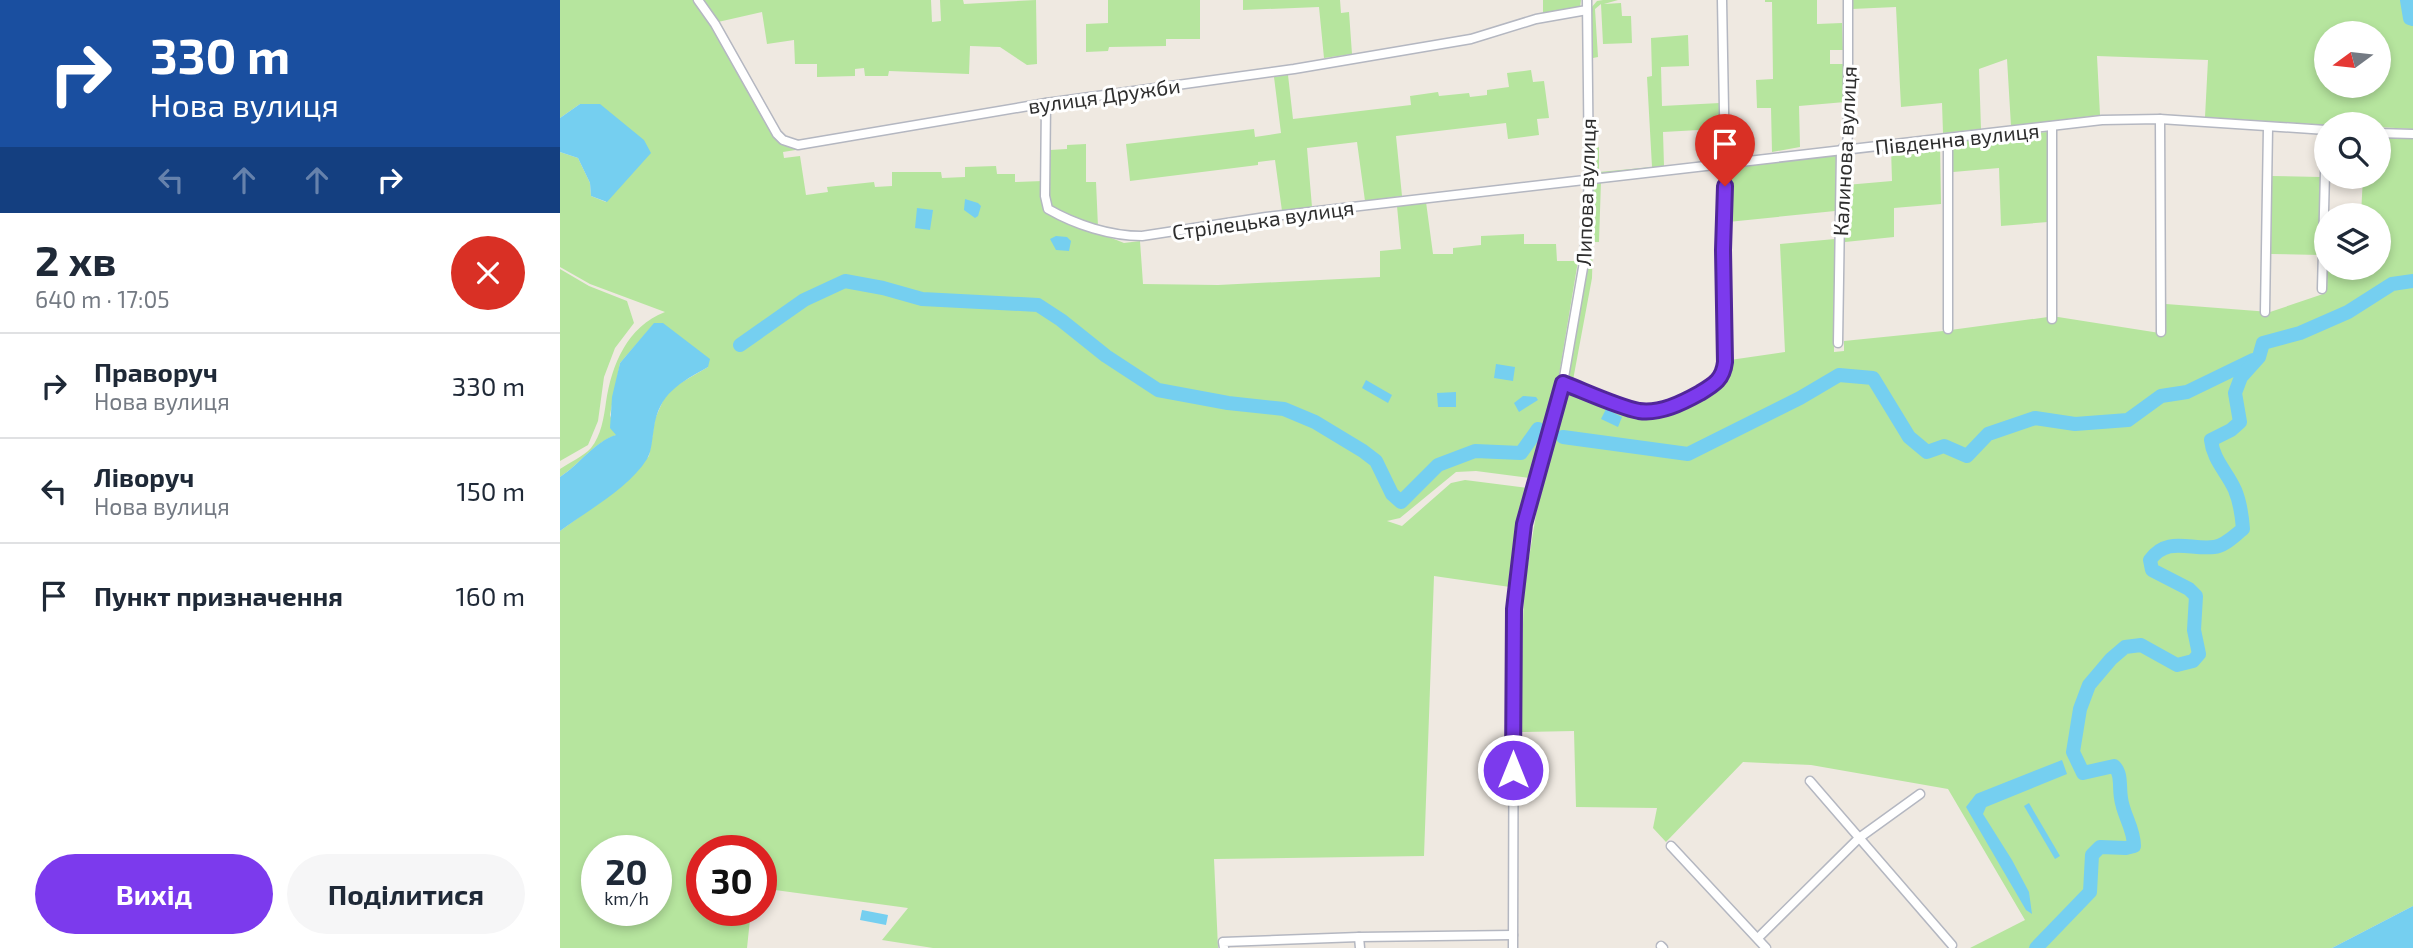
<!DOCTYPE html>
<html lang="uk">
<meta charset="utf-8">
<style>
body{margin:0;font-family:"Exo 2",sans-serif;background:#f6f6f7;color:#1f2937;height:100vh;display:flex;flex-direction:column;font-size:26px;white-space:nowrap}
*{box-sizing:border-box;margin:0}
p{font-size:23px;color:#747a83}
.icon{flex:none;width:38px;height:38px;fill:none;stroke:currentColor;stroke-width:2;stroke-linecap:round;stroke-linejoin:round}
.map{position:relative;flex:1;overflow:hidden}
.panel{display:flex;flex-direction:column;background:#fff;width:560px}
.panel>*{flex:none}
.guide{background:#1a4fa0;color:#fff;overflow:hidden}
.needle{width:46px;rotate:255deg}
.tools{position:absolute;left:1754px;top:21px;display:grid;gap:14px}
.tools a{display:grid;place-items:center;width:77px;height:77px;border-radius:50%;background:#fff;box-shadow:0 4px 10px #0003;font-size:35px}
.speed{position:absolute;left:21px;top:835px;display:flex;gap:14px;font-size:35px;font-weight:700;text-align:center}
.speed>*{display:grid;place-content:center;width:91px;height:91px;border-radius:50%;background:#fff;box-shadow:0 4px 10px #0003;line-height:1}
.speed small{font-size:18px;font-weight:400}
.speed .limit{border:10px solid #d22;background:#fff;color:#111}
.pin{position:absolute;display:grid;place-items:center;width:60px;height:60px;color:#fff;margin:-72px -30px;border-radius:50% 50% 50% 0;rotate:-45deg;box-shadow:0 0 7px #0007}
.pin .icon{rotate:45deg}
.me{position:absolute;width:77px;margin:-38px;rotate:0deg;stroke-linejoin:round;filter:drop-shadow(0 0 5px #0008)}
.turn{display:flex;align-items:center;gap:24px;height:147px;padding:0 35px;font-size:32px}
.turn .icon{width:91px;height:91px;stroke-width:2.5}
.turn b{display:block;font-size:49px;line-height:60px}
.lanes{display:flex;align-items:center;height:66px;padding:0 35px;background:#0003;justify-content:center;gap:35px;direction:ltr}
.lanes .off{opacity:.35}
.round{display:grid;place-items:center;flex:none;width:74px;height:74px;border-radius:37px;background:#f6f6f7}
.summary{display:flex;align-items:center;justify-content:space-between;height:119px;padding:0 35px}
h1{font-size:42px;font-weight:700;line-height:52px}
.action{display:flex;gap:14px;margin-top:auto;padding:14px 35px}
.action a{flex:1;height:80px;border-radius:42px;background:#7c3aed;color:#fff;font-size:28px;font-weight:700;line-height:80px;text-align:center}
.action a+a{background:#f6f6f7;color:#1f2937}
ul{padding:0;list-style:none}
li{display:flex;align-items:center;gap:21px;height:105px;padding:0 35px;border-top:2px solid #e0e1e3}
li div{flex:1}
li b{display:block;font-size:26px}
li em{font-style:normal}
main{display:flex;flex:1;min-height:0}
.map>svg:first-child{display:block}
.green{fill:#b6e59e;fill-rule:evenodd}
.water{fill:#75cff0}
.lines{fill:none;stroke-linecap:round;stroke-linejoin:round}
.river{stroke:#75cff0;stroke-width:14}
.minor-casing{stroke:#b4b7c1;stroke-width:11}
.minor{stroke:#fff;stroke-width:8}
.route-casing{stroke:#51269a;stroke-width:18}
.route{stroke:#7c3aed;stroke-width:12}
.labels{text-anchor:middle;dominant-baseline:central;stroke-width:6;stroke-linejoin:round;paint-order:stroke}
.street-label{font-size:21px;fill:#2e2e2e;stroke:#fff}
</style>
<main>
<section class="panel">
<div class="guide">
<div class="turn"><svg class="icon" aria-label="right" viewBox="0 0 24 24"><path d="M7 20v-9h11M14 6l5 5-5 5"/></svg><div><b>330 m</b>Нова вулиця</div></div>
<div class="lanes"><svg class="icon off" aria-label="left" viewBox="0 0 24 24"><path d="M17 20v-9H6M10 6l-5 5 5 5"/></svg><svg class="icon off" aria-label="ahead" viewBox="0 0 24 24"><path d="M12 20V5M6 11l6-6 6 6"/></svg><svg class="icon off" aria-label="ahead" viewBox="0 0 24 24"><path d="M12 20V5M6 11l6-6 6 6"/></svg><svg class="icon" aria-label="right" viewBox="0 0 24 24"><path d="M7 20v-9h11M14 6l5 5-5 5"/></svg></div>
</div>
<div class="summary"><div><h1>2 хв</h1><p>640 m · 17:05</p></div><a class="round" style="background:#d93025;color:#fff"><svg class="icon" aria-label="close" viewBox="0 0 24 24"><path d="M6 6l12 12M18 6L6 18"/></svg></a></div>
<ul>
<li><svg class="icon" aria-label="right" viewBox="0 0 24 24"><path d="M7 20v-9h11M14 6l5 5-5 5"/></svg><div><b>Праворуч</b><p>Нова вулиця</p></div><em>330 m</em></li>
<li><svg class="icon" aria-label="left" viewBox="0 0 24 24"><path d="M17 20v-9H6M10 6l-5 5 5 5"/></svg><div><b>Ліворуч</b><p>Нова вулиця</p></div><em>150 m</em></li>
<li><svg class="icon" aria-label="arrive" viewBox="0 0 24 24"><path d="M6 21V4h12l-3 4 3 4H6"/></svg><div><b>Пункт призначення</b></div><em>160 m</em></li>
</ul>
<div class="action"><a>Вихід</a><a>Поділитися</a></div>
</section>
<div class="map">
<svg width="1853" height="948" viewBox="0 0 1853 948">
<rect width="100%" height="100%" fill="#efe9e1"/>
<g class="green">
<path d="M0,0H136L154,26L218,141L234,146L278,141L279,143L223,152L224,158L240,156L246,195L268,192L267,187L314,182L315,187L332,186V172H381L382,178L405,177V167L436,166L437,174H455V182L483,181L491,214L564,243L580,241L583,284L658,285L820,277V251L841,249L837,206L866,202L873,254H893V248L921,245V236L964,234V244H996L997,261H1018L998,381L970,478L916,471L896,472L840,518L827,521L842,526L891,483L905,480L967,488L950,587L874,576L864,856L654,859L658,948H373L322,940L348,908L201,888V850H142V910H191L187,948H0V531L53,492L89,456L95,419L105,396L112,388L148,367L94,324L60,363L50,415L57,435C35,441 19,465 0,477V469C9,463 24,456 31,448C41,436 44,417 46,402C52,364 67,327 105,312L30,284L0,267V152L18,158L30,183L31,196L46,202L20,104L0,118ZM37,850H96V910H37Z"/>
<polygon points="142,0 371,0 372,22 381,21 380,0 403,0 404,4 476,0 477,64 467,65 440,47 410,46 409,74 329,71 328,76 305,76 304,68 295,69 295,76 257,77 257,64 235,64 234,40 207,44 202,12 158,22"/>
<polygon points="548,0 640,0 640,39 606,39 606,46 549,47 548,51 526,52 526,24 548,23"/>
<polygon points="683,0 780,0 781,13 789,12 792,54 764,58 759,7 683,10"/>
<polygon points="983,0 1021,0 1020,8 983,15"/>
<polygon points="1043,0 1058,0 1044,4 1061,3 1062,16 1071,16 1072,43 1043,44 1041,4 1035,9 1038,57 1033,58 1031,8 1037,1"/>
<polygon points="1205,0 1257,0 1257,24 1282,23 1283,50 1270,50 1270,64 1284,64 1285,102 1239,106 1240,147 1212,152 1211,108 1197,108 1196,80 1213,79 1212,2 1205,2"/>
<path d="M1292,0H1853V129L1818,127V124L1766,125L1645,117L1648,60L1537,56L1540,115L1451,126L1447,59L1419,69L1421,129L1383,133L1382,103L1341,107L1336,7L1292,9ZM1766,33H1818V86H1766Z"/>
<path d="M1128,35L1129,66L1101,67L1102,106L1160,103L1163,159L1161,162L1038,175L1033,171V149L1039,147V172L1092,167L1087,77L1092,76L1091,38ZM1157,129L1158,158L1155,161L1104,166L1103,132Z"/>
<polygon points="971,70 973,82 984,81 989,118 977,119 979,135 948,139 946,123 836,136 842,196 805,201 797,142 747,148 752,207 722,211 715,160 698,162 698,165 570,181 566,144 694,129 695,137 721,133 714,77 728,75 733,119 851,105 850,96 878,92 879,96 909,93 910,97 927,95 927,90 949,87 947,73"/>
<polygon points="488,109 490,109 490,150 507,149 507,145 526,144 526,182 536,182 538,227 490,208 487,196"/>
<polygon points="1487,132 1488,222 1441,226 1439,168 1393,172 1393,141"/>
<path d="M1818,137L1853,138V906L1772,948H1410L1465,920L1388,789L1251,765L1183,762L1106,842L1093,828L1097,808L1016,807L1014,731L960,732L964,589L984,465L1010,390C1032,398 1054,410 1076,415C1098,420 1158,397 1168,376C1170,372 1169,364 1170,360L1225,352L1220,244L1275,239L1274,352L1284,351V341L1383,331L1488,317H1498L1606,334V304L1710,312L1766,293L1767,268H1818V215H1801L1803,177H1818Z"/>
<polygon points="1380,143 1381,204 1334,208 1334,237 1285,242 1286,185 1332,181 1331,148"/>
<polygon points="1276,154 1275,211 1168,222 1170,168"/>
<polygon points="1712,176 1761,177 1760,255 1711,254"/>
<polygon points="1041,181 1039,242 1033,242 1032,278 1013,380 1008,378 1032,188"/>
<polygon points="0,269 29,286 67,301 74,323 55,348 44,377 38,421 28,445 0,461"/>
</g>
<g class="water">
<polygon points="20,104 40,104 84,140 91,153 47,202 31,196 30,183 18,158 0,152 0,118"/>
<polygon points="405,199 418,203 421,206 418,216 415,218 404,210"/>
<polygon points="357,208 373,210 370,230 355,228"/>
<polygon points="496,236 507,237 511,241 509,251 496,250 490,239"/>
<path d="M94,323H103L150,359L148,367C120,383 99,393 94,428C92,438 92,451 87,459C69,488 27,511 0,531V477C19,465 35,441 56,435L50,428L52,397L60,363Z"/>
<polygon points="936,364 955,367 953,381 934,378"/>
<polygon points="806,380 832,395 828,403 802,388"/>
<polygon points="896,392 896,407 878,407 877,393"/>
<polygon points="963,396 976,397 978,400 959,412 954,403"/>
<polygon points="1046,409 1062,417 1058,427 1041,419"/>
<polygon points="1502,760 1507,774 1426,807 1423,814 1452,860 1469,892 1472,914 1466,910 1406,807 1416,794"/>
<polygon points="1469,803 1500,856 1495,859 1464,806"/>
<polygon points="1853,906 1853,948 1772,948"/>
<polygon points="302,910 328,915 326,925 300,920"/>
</g>
<g class="lines">
<g class="river">
<polyline points="1847,0 1850,18 1853,19"/>
<polyline points="180,345 244,300 285,281 323,288 362,299 478,305 501,320 546,356 598,390 668,403 724,409 755,422 803,451 816,461 832,494 841,502 878,465 915,451 961,453 978,429"/>
<polyline points="1003,437 1128,454 1240,398 1279,375 1313,378 1349,437 1367,452 1384,446 1407,456 1428,434 1475,418 1515,424 1568,420 1601,396 1627,392 1693,360"/>
<path d="M1476,948L1530,892L1532,855L1540,847L1566,848L1574,846C1574,828 1563,815 1561,798C1559,786 1562,774 1554,766L1523,773L1513,752L1520,709L1529,685L1551,659L1565,647L1581,645L1617,665L1633,661L1639,654L1634,630L1636,596L1629,589L1592,570L1590,560C1607,536 1630,550 1654,547C1665,546 1675,535 1683,529C1682,516 1680,502 1675,490C1667,472 1653,460 1651,440L1671,430L1680,422L1675,393L1681,377L1699,357L1703,343L1740,333L1788,312L1832,284L1853,281"/>
</g>
<g class="minor-casing">
<g id="minor">
<polyline points="138,0 155,24 217,134 223,140 238,145 486,103 734,69 911,39 976,19 1027,10"/>
<path d="M486,103L485,196L488,209C516,225 550,236 582,236L706,217L1542,120L1600,119L1766,130"/>
<polyline points="1600,119 1601,332"/>
<polyline points="1818,133 1853,134"/>
<polyline points="1388,138 1388,329"/>
<polyline points="1762,289 1766,134"/>
<polyline points="1705,312 1708,128"/>
<polyline points="1492,319 1492,128"/>
<polyline points="1278,343 1281,150 1287,143 1288,135 1288,0"/>
<path d="M1003,383C1024,391 1058,407 1079,411C1100,414 1122,403 1140,393C1155,384 1163,379 1165,362L1163,250L1165,165L1162,0"/>
<polyline points="1250,781 1392,945"/>
<polyline points="1111,846 1206,948"/>
<polyline points="799,937 800,948"/>
<polyline points="1198,938 1299,838 1360,794"/>
<polyline points="1101,946 1103,948"/>
<polyline points="664,948 663,942 799,937 953,935"/>
<polyline points="953,948 954,609 964,524 1003,383 1024,262 1029,179 1027,0"/>
</g>
</g>
<use href="#minor" class="minor"/>
</g>
<g class="lines">
<g class="route-casing">
<path id="route" d="M953,770L954,609L964,524L1003,383C1024,391 1058,407 1079,411C1100,414 1122,403 1140,393C1155,384 1163,379 1165,362L1163,250L1165,186"/>
</g>
<use href="#route" class="route"/>
</g>
<g class="labels">
<g class="street-label">
<text transform="translate(544 95) rotate(-8)">вулиця Дружби</text>
<text transform="translate(1397 138) rotate(-6)">Південна вулиця</text>
<text transform="translate(1284 151) rotate(-87)">Калинова вулиця</text>
<text transform="translate(1025 192) rotate(-88)">Липова вулиця</text>
<text transform="translate(703 219) rotate(-8)">Стрілецька вулиця</text>
</g>
</g>
</svg>
<div class="tools">
<a><svg class="needle" viewBox="-14 -14 28 28"><path d="M0-13l5 13h-10z" fill="#e53935"/><path d="M0 13l5-13h-10z" fill="#747a83"/></svg></a>
<a><svg class="icon" aria-label="search" viewBox="0 0 24 24"><circle cx="10" cy="10" r="6"/><path d="M15 15l6 6"/></svg></a>
<a><svg class="icon" aria-label="layers" viewBox="0 0 24 24"><path d="M12 4l9 5-9 5-9-5zM3 14l9 5 9-5"/></svg></a>
</div>
<div class="speed"><div>20<small>km/h</small></div><div class="limit">30</div></div>
<div class="pin" style="left:1165px;top:186px;background:#d93025"><svg class="icon" aria-label="arrive" viewBox="0 0 24 24"><path d="M6 21V4h12l-3 4 3 4H6"/></svg></div>
<svg class="me" style="left:953px;top:770px" viewBox="-20 -20 40 40"><circle r="17" fill="#7c3aed" stroke="#fff" stroke-width="3"/><path d="M0-11L8 9 0 5-8 9z" fill="#fff"/></svg>
</div>
</main>
